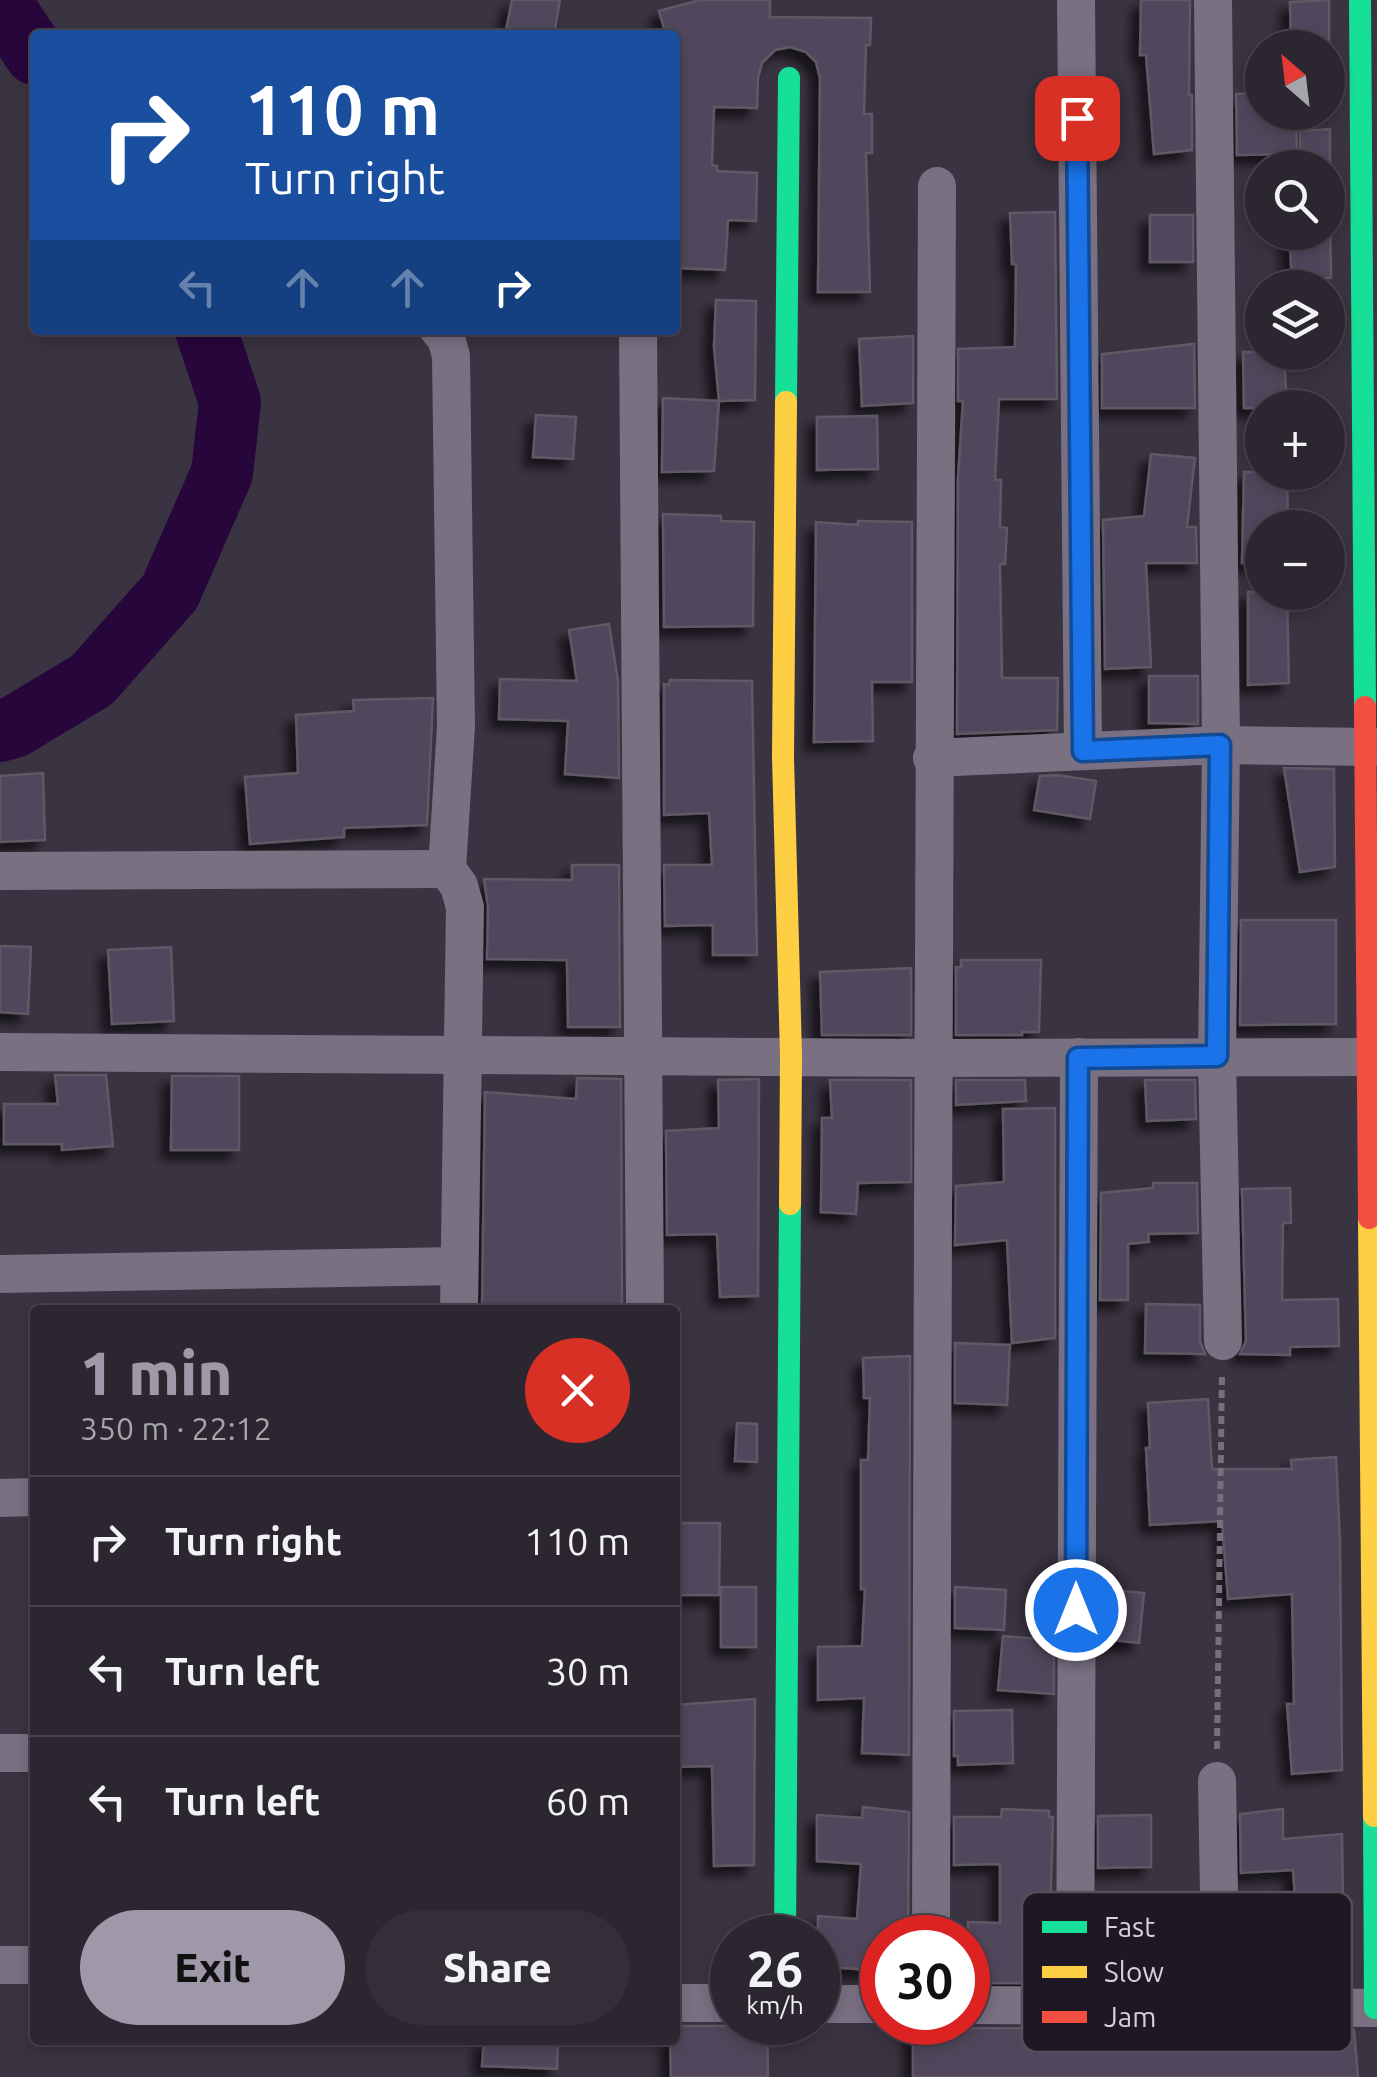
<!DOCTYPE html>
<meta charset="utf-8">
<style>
body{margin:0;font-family:Ubuntu,sans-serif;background:#342e39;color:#f1f3f6;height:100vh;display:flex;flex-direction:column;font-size:38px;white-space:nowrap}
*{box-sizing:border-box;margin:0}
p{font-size:32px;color:#a6a5ab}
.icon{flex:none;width:55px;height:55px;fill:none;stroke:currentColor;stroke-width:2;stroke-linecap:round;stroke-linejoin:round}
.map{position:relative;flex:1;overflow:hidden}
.details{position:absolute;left:30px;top:1305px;width:650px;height:740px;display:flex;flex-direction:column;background:#2c2631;border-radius:10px;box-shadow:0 5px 15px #0003,0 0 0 2px #48434d}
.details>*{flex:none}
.guide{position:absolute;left:30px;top:30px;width:650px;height:305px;border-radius:10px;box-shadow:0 5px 15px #0003,0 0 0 2px #48434d;background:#1a4fa0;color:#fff;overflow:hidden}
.needle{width:65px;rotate:332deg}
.fabs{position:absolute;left:1245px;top:30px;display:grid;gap:20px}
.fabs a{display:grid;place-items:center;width:100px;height:100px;border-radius:50%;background:#2c2631;box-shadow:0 5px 15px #0003,0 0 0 2px #48434d;font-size:50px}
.speed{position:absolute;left:710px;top:1915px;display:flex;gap:20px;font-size:50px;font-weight:700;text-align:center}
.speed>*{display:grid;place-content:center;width:130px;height:130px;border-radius:50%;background:#2c2631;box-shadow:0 5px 15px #0003,0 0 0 2px #48434d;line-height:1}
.speed small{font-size:25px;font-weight:400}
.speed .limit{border:15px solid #d22;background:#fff;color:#111}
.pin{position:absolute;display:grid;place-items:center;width:85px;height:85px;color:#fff;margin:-42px;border-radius:20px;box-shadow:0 5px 15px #0006}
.me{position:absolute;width:110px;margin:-55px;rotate:0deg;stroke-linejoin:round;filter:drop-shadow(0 0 8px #0008)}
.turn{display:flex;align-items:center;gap:35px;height:210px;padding:0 50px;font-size:45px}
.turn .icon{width:130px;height:130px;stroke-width:2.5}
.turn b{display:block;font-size:70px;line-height:85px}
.lanes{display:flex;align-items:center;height:95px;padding:0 50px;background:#0003;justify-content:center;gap:50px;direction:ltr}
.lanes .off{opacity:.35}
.round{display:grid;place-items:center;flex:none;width:105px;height:105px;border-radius:52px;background:#342e39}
.overview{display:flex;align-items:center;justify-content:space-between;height:170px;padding:0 50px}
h1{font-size:60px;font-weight:800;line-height:75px;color:#9f98a8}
.primary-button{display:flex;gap:20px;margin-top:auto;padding:20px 50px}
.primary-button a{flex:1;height:115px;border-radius:60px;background:#9f98a8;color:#111;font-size:40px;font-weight:800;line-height:115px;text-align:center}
.primary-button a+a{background:#342e39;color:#f1f3f6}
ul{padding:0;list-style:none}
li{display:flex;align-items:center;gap:30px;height:130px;padding:0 50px;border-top:2px solid #48434d}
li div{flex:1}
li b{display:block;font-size:38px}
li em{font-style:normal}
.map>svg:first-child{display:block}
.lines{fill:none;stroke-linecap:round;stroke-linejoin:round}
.river{stroke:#27063c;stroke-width:62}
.building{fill:#51465b;stroke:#5f5965;stroke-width:2.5;filter:url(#shadow)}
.path{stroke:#766f7d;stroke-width:6;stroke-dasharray:8 5;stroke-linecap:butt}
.street{stroke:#797082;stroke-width:38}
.fast{stroke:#16e098;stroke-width:22}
.slow{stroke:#ffcf43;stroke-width:22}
.jam{stroke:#f24e42;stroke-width:22}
.route-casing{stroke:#114b97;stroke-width:25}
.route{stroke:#1a73e8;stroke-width:18}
.key{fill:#1e1824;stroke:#554f5c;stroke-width:2.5}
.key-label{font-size:28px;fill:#d6cfdf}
</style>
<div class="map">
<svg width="1377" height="2077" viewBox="0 0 1377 2077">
<defs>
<filter id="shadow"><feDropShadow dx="-9" dy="9" stdDeviation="5" flood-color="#0009"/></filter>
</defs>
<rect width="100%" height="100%" fill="#3a3341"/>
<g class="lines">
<g class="river">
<polyline points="0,1 35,54"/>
<polyline points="0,731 14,727 92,680 170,592 222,473 230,402 206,330"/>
</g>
</g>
<g class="building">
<polygon points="512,0 560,0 554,35 505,35"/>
<polygon points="700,0 770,0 770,17 871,18 870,45 866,45 864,114 872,114 872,153 866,153 870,292 818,292 820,78 816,62 806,52 790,47 775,50 762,63 758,78 757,108 714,107 712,165 717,166 717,171 757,173 756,221 728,220 725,270 675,268 675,35 666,35 659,11"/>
<polygon points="1141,0 1190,0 1189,95 1192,95 1192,150 1154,154 1146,55 1140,55"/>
<polygon points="1329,0 1329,71 1328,71 1328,48 1291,48 1290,2"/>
<polygon points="1262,93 1262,112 1296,112 1297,154 1237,155 1236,94"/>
<polygon points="1330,129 1330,168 1300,168 1300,131"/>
<polygon points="1055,212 1057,399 999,399 995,480 1001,480 1000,527 1007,528 1005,564 1000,564 1002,678 1058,678 1057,730 957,734 958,478 963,401 958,401 958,349 1015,347 1016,264 1012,264 1010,213"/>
<polygon points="1328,214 1330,214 1331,278 1292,280 1289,232 1328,232"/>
<rect x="1150" y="215" width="43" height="47"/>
<polygon points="716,300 756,301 755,400 719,401 714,347"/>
<polygon points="913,336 913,403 862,406 859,339"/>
<polygon points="1194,344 1195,408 1102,408 1102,354"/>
<polygon points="1243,352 1284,352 1287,408 1244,408"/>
<polygon points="663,398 719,401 714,471 662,472"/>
<polygon points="536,415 576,417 573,459 533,457"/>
<polygon points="877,416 878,469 817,470 817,417"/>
<polygon points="1151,454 1195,458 1187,527 1196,527 1197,563 1146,563 1151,667 1105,669 1103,520 1144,516"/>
<polygon points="1244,472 1287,472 1288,528 1262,528 1262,563 1242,563"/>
<polygon points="663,514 721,516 721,521 754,522 753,626 664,627"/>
<polygon points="858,521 912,522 912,682 872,682 873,741 814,742 816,522 858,525"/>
<polygon points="1248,592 1287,592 1289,683 1248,685"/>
<polygon points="609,624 618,681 619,778 565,774 568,721 499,719 500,679 577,681 569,630"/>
<polygon points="1149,676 1198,676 1198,724 1149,723"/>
<polygon points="670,680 752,681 757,955 713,955 713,925 665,926 664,865 712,865 709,813 664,815 664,684 669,685"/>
<polygon points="433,698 427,825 344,828 344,837 250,844 245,777 298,773 296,715 354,711 353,700"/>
<polygon points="1284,768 1334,769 1335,867 1300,872"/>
<polygon points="43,773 45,840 0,842 0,776"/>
<polygon points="1057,775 1096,781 1090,819 1034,810 1040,776"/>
<polygon points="572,865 619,865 620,1027 568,1027 567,960 487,959 488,907 484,879 572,880"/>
<polygon points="1241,920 1336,920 1336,1024 1240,1025"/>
<polygon points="0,946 31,947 28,1014 0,1012"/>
<polygon points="171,947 174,1021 112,1024 108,950"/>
<polygon points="961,960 1041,960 1039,1032 1022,1032 1022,1035 956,1035 956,967 961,967"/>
<polygon points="911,968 911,1035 822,1035 820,972"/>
<polygon points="55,1075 106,1075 113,1146 62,1150 62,1144 4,1144 4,1104 58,1104"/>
<polygon points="172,1076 239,1076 239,1150 171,1150"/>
<polygon points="577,1078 621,1079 622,1310 482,1310 485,1092 576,1099"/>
<polygon points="759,1079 758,1296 720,1297 717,1234 667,1235 666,1131 719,1128 718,1080"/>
<polygon points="830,1080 911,1080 911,1182 858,1183 856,1214 821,1212 822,1118 832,1118"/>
<polygon points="956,1080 1025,1080 1026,1101 956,1105"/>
<polygon points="1145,1080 1195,1080 1196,1119 1147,1121"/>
<polygon points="1055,1108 1055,1338 1012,1343 1007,1240 955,1245 956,1186 1004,1182 1003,1109"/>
<polygon points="1153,1183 1197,1183 1198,1233 1148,1234 1149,1242 1128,1244 1128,1300 1100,1300 1101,1193 1153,1188"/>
<polygon points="1290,1188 1291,1223 1283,1223 1282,1300 1338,1299 1339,1346 1290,1347 1290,1355 1240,1354 1246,1341 1242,1189"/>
<polygon points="1146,1304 1200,1305 1200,1341 1205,1354 1145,1353"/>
<polygon points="955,1343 1010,1345 1007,1405 955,1403"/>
<polygon points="910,1356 909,1755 862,1753 864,1698 818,1700 818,1647 862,1646 865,1589 861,1589 861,1460 868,1460 870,1398 864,1398 863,1358"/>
<polygon points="1208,1399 1212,1469 1292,1469 1291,1460 1336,1457 1340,1541 1342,1770 1292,1774 1287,1704 1294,1704 1292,1594 1228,1599 1222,1521 1150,1525 1146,1448 1150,1448 1148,1403"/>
<polygon points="737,1423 757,1424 757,1462 735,1461"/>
<polygon points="675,1523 720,1523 719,1595 675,1595"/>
<rect x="721" y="1587" width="35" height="60"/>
<polygon points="955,1587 1006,1590 1004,1630 955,1628"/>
<polygon points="1104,1589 1144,1593 1139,1643 1100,1639"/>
<polygon points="1003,1636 1054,1640 1054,1694 998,1690"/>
<polygon points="755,1699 754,1865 714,1866 712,1766 676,1767 675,1705"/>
<polygon points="1012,1710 1013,1763 958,1765 958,1756 954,1756 954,1711"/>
<polygon points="863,1807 909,1812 908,1938 882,1938 882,1971 818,1966 818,1916 857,1919 861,1864 817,1861 817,1815 862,1818"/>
<polygon points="1002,1809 1049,1811 1049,1817 1053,1817 1048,1983 968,1983 968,1922 1000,1923 1000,1864 954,1865 954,1817 1001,1817"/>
<polygon points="1283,1809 1283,1839 1342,1834 1343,1906 1296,1910 1293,1870 1241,1873 1240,1814"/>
<polygon points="1151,1815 1151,1867 1098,1868 1098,1816"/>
<polygon points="743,2022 767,2022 768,2077 671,2077 670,2040 675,2040 675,2026 732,2026"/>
<polygon points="913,2022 955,2022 968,2028 1354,2030 1358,2077 913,2077"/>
<polygon points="484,2040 558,2040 557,2069 482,2066"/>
</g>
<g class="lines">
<polyline class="path" points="1217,1749 1222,1372"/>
<g class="street">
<polyline points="1076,0 1083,751"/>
<polyline points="1213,0 1221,745 1217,1057 1223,1341"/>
<polyline points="439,330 446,338 451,356 456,726 447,869 459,886 465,907 459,1310"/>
<polyline points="638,330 645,1310"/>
<polyline points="932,758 1221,745 1377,747"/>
<polyline points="0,871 447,869"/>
<polyline points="0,1052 935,1058 1377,1057"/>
<polyline points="0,1274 459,1266"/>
<polyline points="0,1498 35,1497"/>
<polyline points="0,1753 35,1753"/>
<polyline points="1217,1781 1221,2007"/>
<path d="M931,1938C934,1354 932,770 937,186"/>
<polyline points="0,1965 35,1965"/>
<polyline points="675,2003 732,2003"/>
<polyline points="818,2004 882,2004"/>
<polyline points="968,2005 1377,2008"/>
<polyline points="1075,2006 1079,1057"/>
</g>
<g class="fast">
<polyline points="1360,0 1365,707"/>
<polyline points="786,402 789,78"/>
<polyline points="1374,1816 1375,2008"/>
<polyline points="785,1938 790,1204"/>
</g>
<g class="slow">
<polyline points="786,402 783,757 791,1056 790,1204"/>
<polyline points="1369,1218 1374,1816"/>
</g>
<polyline class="jam" points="1365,707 1369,1218"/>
</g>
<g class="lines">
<g class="route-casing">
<polyline id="route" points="1076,1610 1078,1058 1217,1056 1220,745 1083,751 1077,118"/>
</g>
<use href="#route" class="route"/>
</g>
<rect x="1022" y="1892" width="330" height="160" rx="15" class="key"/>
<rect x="1042" y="1921" width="45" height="12" fill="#16e098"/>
<rect x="1042" y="1966" width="45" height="12" fill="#ffcf43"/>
<rect x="1042" y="2011" width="45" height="12" fill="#f24e42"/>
<g class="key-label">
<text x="1104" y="1937">Fast</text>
<text x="1104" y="1982">Slow</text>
<text x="1104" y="2027">Jam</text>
</g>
</svg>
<div class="fabs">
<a><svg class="needle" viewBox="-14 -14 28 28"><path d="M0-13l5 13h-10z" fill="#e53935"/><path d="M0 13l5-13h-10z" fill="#a6a5ab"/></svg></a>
<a><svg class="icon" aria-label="search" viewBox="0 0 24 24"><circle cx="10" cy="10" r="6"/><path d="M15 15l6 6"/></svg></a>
<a><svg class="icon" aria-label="layers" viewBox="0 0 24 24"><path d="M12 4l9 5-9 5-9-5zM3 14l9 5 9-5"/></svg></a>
<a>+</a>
<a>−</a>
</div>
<div class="speed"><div>26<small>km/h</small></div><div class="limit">30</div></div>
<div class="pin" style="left:1077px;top:118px;background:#d93025"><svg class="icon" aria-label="arrive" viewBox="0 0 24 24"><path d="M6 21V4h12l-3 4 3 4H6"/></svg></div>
<svg class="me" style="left:1076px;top:1610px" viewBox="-20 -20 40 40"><circle r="17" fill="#1a73e8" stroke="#fff" stroke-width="3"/><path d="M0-11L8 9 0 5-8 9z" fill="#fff"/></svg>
<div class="guide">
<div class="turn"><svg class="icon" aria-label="right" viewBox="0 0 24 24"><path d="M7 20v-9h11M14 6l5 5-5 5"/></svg><div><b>110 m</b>Turn right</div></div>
<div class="lanes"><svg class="icon off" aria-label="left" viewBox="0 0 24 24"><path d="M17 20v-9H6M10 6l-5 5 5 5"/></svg><svg class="icon off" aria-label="ahead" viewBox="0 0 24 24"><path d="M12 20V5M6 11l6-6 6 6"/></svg><svg class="icon off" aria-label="ahead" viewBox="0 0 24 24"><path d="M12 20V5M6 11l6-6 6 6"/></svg><svg class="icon" aria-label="right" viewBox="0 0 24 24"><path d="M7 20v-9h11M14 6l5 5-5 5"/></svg></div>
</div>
<section class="details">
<div class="overview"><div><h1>1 min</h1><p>350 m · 22:12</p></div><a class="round" style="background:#d93025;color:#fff"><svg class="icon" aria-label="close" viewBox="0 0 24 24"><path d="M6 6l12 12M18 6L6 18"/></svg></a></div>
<ul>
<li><svg class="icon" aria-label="right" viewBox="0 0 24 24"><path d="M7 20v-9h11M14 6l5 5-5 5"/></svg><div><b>Turn right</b></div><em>110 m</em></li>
<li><svg class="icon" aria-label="left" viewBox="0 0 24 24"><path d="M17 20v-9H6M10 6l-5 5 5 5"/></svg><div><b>Turn left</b></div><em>30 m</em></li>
<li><svg class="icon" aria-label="left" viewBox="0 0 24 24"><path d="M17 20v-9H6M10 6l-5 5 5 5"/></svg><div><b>Turn left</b></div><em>60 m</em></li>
</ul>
<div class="primary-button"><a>Exit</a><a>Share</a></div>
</section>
</div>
